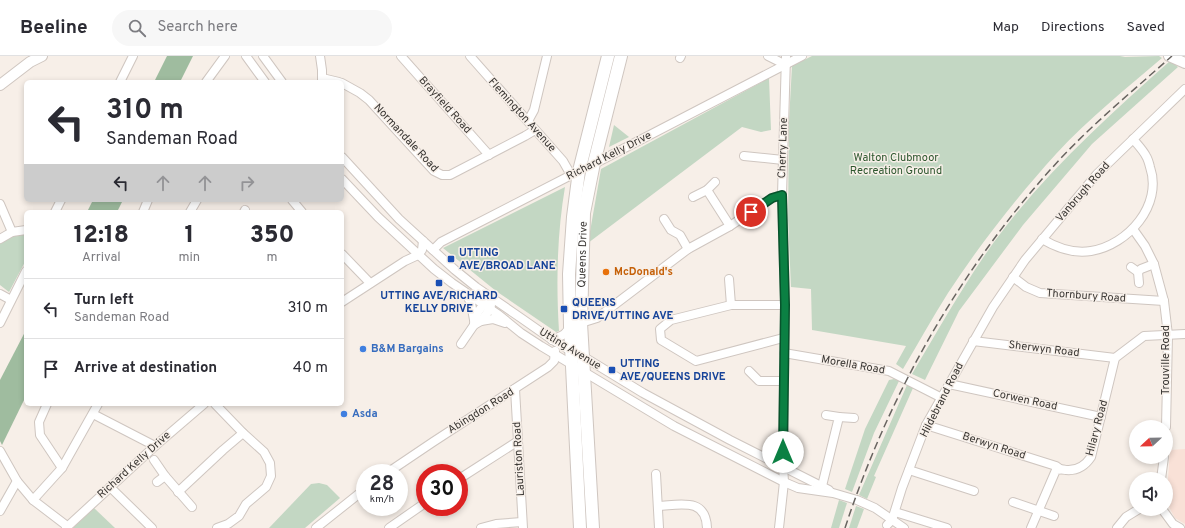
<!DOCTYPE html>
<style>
body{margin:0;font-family:Overpass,sans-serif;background:#f7f7f7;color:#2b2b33;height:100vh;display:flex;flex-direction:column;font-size:15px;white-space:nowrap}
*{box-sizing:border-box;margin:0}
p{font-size:13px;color:#7c7c81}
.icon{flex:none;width:22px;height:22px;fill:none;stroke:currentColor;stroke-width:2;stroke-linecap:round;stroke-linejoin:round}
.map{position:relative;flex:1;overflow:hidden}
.drawer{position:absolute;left:24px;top:154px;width:320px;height:196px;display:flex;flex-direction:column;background:#fff;border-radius:6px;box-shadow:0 2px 6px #0003}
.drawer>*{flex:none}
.hud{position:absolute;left:24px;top:24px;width:320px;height:122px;border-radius:6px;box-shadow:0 2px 6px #0003;background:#fff;color:#2b2b33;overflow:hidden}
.needle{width:26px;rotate:248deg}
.buttons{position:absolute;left:1129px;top:364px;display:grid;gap:8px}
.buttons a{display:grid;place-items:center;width:44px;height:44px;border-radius:50%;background:#fff;box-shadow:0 2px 6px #0003;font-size:20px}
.speed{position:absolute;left:356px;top:408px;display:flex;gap:8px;font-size:20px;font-weight:700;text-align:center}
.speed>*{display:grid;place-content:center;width:52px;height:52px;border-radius:50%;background:#fff;box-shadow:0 2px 6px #0003;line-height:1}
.speed small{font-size:10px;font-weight:400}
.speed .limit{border:6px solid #d22;background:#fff;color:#111}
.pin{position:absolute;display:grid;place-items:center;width:34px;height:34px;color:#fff;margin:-17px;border:2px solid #fff;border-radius:50%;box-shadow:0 1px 4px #0007}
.me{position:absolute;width:44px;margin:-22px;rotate:0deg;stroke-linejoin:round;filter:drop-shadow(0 0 3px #0008)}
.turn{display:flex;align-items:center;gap:14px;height:84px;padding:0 16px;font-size:18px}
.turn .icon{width:52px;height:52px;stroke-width:2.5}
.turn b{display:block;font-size:28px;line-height:34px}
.lanes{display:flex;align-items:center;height:38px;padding:0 16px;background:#0003;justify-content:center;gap:20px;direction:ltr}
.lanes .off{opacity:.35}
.eta{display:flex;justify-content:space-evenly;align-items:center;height:68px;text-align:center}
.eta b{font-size:24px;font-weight:800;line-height:28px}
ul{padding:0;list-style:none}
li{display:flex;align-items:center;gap:12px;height:60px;padding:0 16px;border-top:1px solid #e1e1e2}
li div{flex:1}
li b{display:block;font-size:15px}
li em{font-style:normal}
header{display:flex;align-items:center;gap:24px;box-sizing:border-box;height:56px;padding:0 20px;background:#fff;border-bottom:1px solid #e1e1e2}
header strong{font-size:19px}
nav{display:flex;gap:22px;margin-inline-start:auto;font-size:14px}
.search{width:280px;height:36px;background:#f7f7f7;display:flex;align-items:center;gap:10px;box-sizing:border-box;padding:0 14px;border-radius:22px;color:#7c7c81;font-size:15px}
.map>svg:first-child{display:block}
.education{fill:#f9e1d7}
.green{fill:#c3d7c3}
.forest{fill:#9fbc9f}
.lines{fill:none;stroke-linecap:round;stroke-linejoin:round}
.minor-casing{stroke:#cfc6c0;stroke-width:10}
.major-casing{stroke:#cfc6c0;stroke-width:12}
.highway-casing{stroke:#cfc6c0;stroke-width:14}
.minor{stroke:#fff;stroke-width:8}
.major{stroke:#fff;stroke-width:10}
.highway{stroke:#fff;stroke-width:12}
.rail{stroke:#686460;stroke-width:1.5;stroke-dasharray:8 4;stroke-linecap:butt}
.route-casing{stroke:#07532c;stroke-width:10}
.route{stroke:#0b8043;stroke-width:7}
.transit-dot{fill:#1a4fb4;stroke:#f7efe8;stroke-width:1.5}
.food-dot{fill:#e8710a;stroke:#f7efe8;stroke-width:1.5}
.shop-dot{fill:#3f7fe0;stroke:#f7efe8;stroke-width:1.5}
.labels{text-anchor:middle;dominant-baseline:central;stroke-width:3;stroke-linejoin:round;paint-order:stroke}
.street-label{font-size:11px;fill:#3a3734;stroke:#f7efe8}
.park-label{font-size:11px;fill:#2c562d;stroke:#f7efe8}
.transit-label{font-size:11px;font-weight:bold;fill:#164399;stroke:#f7efe8;text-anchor:start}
.food-label{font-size:11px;font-weight:bold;fill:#c56008;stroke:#f7efe8;text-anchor:start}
.shop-label{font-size:11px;font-weight:bold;fill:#366cbe;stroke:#f7efe8;text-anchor:start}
</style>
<header>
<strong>Beeline</strong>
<div class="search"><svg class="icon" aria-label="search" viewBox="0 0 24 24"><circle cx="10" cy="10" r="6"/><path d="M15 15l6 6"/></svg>Search here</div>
<nav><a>Map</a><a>Directions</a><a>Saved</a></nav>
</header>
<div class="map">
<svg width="1185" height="472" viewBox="0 0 1185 472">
<rect width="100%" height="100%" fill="#f7efe8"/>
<polygon class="education" points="1185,393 1185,468 1175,462 1171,455 1167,446 1167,437 1170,394"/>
<g class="green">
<path d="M812,0H1120L1125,1L1159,0L1162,2C1127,32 1088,63 1056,98C1017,141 980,188 948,237C932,262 918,288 903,313L896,308L906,290L812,274L811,233L791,231L788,164L789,65L792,10Z"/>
<path d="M1170,5L1178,11L1092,88L1023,169L959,255L925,324L912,318C938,274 964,228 994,186C1044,118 1107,61 1170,5Z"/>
<polygon points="769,22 771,74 761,76 742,71 588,187 601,113"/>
<polygon points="614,69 629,81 609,91"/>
<path d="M565,131C557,178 556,227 559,275L556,276L496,235L443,192Z"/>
<polygon points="21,178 26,178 26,204 9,236 0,229 0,187 7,182"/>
<polygon points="894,323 899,325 874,377 852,436 845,433 865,373 889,324"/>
<polygon points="907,329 913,332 874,420 876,421 867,443 859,439"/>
<polygon points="319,427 327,429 340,442 305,472 269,472 311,428"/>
<polygon points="839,444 847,447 839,472 831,472"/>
<polygon points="856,450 864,453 857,472 849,472"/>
<polygon points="94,452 115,472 73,472"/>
</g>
<g class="forest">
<polygon points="167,0 193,0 180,26 154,26"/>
<polygon points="93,144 123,144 117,156 87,156"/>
<polygon points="26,274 26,340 2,389 0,385 0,324"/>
</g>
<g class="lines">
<g class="minor-casing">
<g id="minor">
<polyline points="246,0 265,26"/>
<polyline points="263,0 282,26"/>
<polyline points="320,0 322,14 322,26"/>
<polyline points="401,0 489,99"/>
<polyline points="470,0 563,105 571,119"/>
<polyline points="768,0 786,9"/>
<polyline points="680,2 681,0"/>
<polyline points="322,22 339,26"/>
<polyline points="120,26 133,0"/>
<polyline points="206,26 225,0"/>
<polyline points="342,27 360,37 369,44 434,115 442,119 450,119 525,80 535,74"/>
<polyline points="528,65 534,54 547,0"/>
<polyline points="744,100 783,104"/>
<polyline points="342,101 399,163 455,214 476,231 521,262 551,283 571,295 584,301 643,337 730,384 829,434"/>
<polyline points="592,109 802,0"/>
<polyline points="342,123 378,161 434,213 452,227 499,259 521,277 541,290 674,370 784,426 798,432 833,437 857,444 875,452 904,472"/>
<polyline points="707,134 715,126"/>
<polyline points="693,141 707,134 730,170"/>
<polyline points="292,144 302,156"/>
<polyline points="0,148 12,176"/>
<polyline points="55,156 61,144"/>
<polyline points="143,156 148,144"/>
<polyline points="190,156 197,144"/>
<polyline points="244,156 245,154"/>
<polyline points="664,163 671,174 680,179 688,193"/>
<polyline points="1133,173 1145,190 1154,208 1164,245 1168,279 1166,371"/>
<polyline points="0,183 12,176 26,174"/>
<path d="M1042,183C1057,192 1073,198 1091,195C1128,189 1163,149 1150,111C1149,107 1148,103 1146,100C1143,94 1137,88 1133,83"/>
<polyline points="433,194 441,186 581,114"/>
<polyline points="342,198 370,227"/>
<polyline points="1131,211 1138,216"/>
<polyline points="1013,221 1026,231 1040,237 1164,245"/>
<polyline points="729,223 731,249"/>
<polyline points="1139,227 1138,216 1141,213 1154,208"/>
<polyline points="0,238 11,244"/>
<polyline points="466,238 471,247 474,264"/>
<polyline points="342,246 405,205 418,199 422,194 423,185"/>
<polyline points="481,265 493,263 505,267"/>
<polyline points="0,267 26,215"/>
<polyline points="581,267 597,262 688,193 730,170 772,142 782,139"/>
<path d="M474,269C474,261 480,251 487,246"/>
<polyline points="783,282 696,305 661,284 660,273 671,264 731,249 785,249"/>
<path d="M552,284C559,280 565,281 570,270"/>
<polyline points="973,285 1115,302"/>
<polyline points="461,288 474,269 481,265 490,253 491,249"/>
<polyline points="784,297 889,315 942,342"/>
<polyline points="749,315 759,325 783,325"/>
<polyline points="949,328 1101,361"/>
<polyline points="515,333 523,472"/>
<polyline points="47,348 39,366 40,379 62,412"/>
<polyline points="215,348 243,377 264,396 270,407 271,420 266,431 246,448 239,460 228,468 217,472"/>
<polyline points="93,358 155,390"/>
<polyline points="839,361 854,362"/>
<polyline points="926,369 1056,410 1060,413"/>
<polyline points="0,395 17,425 33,444 67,470"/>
<polyline points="154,404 165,420 192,451"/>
<polyline points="909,414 974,435"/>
<polyline points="387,417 433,386 548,311 554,305 555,295"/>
<polyline points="656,418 659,472"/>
<polyline points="459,423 518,385"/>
<polyline points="1161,423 1164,401"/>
<polyline points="157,426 165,420"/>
<polyline points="110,431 152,472"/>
<polyline points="821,434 839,361 826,359"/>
<polyline points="178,436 223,394 243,377"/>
<polyline points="33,444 62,412 98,348"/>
<polyline points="1013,446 1054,460"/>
<path d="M658,450C680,449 706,441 707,472"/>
<polyline points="1162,453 1173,468 1180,472"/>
<polyline points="0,455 17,425"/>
<polyline points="895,456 947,472"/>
<polyline points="887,469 892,464 902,432 926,369 993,251 1025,204 1097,118 1185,33"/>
<polyline points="66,472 155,390 204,348"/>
<polyline points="316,472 365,433"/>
<polyline points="389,472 425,447"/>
<polyline points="481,472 496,468 522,466"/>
<polyline points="779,472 784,426 783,410 785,249 782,139 786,0"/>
<path d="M1031,472L1056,414C1060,413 1062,413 1066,414C1077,415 1085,410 1091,401L1115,302L1144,280L1185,278"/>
<polyline points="1117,472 1126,461 1139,453"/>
</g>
</g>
<g class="major-casing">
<g id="major">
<polyline points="1169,0 1185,7"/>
<polyline points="0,29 30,6 42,0"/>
</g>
</g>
<g class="highway-casing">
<g id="highway">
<polyline points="580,472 570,270 569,218 573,161 579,115 608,0"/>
<path id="s1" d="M593,472L581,267L584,157L594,107L621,0"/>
</g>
</g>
<use href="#minor" class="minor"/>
<use href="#major" class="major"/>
<use href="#highway" class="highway"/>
<path class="rail" d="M845,472C890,335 963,208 1061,102C1096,65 1135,33 1172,0"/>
</g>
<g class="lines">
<g class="route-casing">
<polyline id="route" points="751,156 772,142 782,139 785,249 783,396"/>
</g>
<use href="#route" class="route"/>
</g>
<g class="transit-dot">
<rect x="447" y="199" width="8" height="8" rx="2"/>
<rect x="435" y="223" width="8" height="8" rx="2"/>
<rect x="560" y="249" width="8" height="8" rx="2"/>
<rect x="608" y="310" width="8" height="8" rx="2"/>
</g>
<circle class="food-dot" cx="606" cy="216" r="4"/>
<g class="shop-dot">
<circle cx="363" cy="293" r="4"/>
<circle cx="344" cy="358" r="4"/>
</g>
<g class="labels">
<g class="street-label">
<text transform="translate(445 49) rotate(48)">Brayfield Road</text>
<text transform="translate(522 59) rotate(48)">Flemington Avenue</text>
<text transform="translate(406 82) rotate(47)">Normandale Road</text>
<text transform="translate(783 92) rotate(-88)">Cherry Lane</text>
<text transform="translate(609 100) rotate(-27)">Richard Kelly Drive</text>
<text transform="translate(1083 136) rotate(-49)">Vanbrugh Road</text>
<text stroke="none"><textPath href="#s1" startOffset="274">Queens Drive</textPath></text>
<text transform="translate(1086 240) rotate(4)">Thornbury Road</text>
<text transform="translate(570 293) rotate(31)">Utting Avenue</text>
<text transform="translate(1044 293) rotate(7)">Sherwyn Road</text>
<text transform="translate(1166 304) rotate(-90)">Trouville Road</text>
<text transform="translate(853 309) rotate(10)">Morella Road</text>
<text transform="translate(942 344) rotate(-63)">Hildebrand Road</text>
<text transform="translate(1025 344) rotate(12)">Corwen Road</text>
<text transform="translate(481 355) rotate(-32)">Abingdon Road</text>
<text transform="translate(1097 372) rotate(-75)">Hilary Road</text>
<text transform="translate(994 390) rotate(18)">Berwyn Road</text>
<text transform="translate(519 403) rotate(-93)">Lauriston Road</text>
<text transform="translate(134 409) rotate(-42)">Richard Kelly Drive</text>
</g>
<g class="park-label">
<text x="896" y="102">Walton Clubmoor<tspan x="896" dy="13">Recreation Ground</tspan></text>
</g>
<g class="transit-label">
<text x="459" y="197">UTTING<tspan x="459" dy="13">AVE/BROAD LANE</tspan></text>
<text x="439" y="240" text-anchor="middle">UTTING AVE/RICHARD<tspan x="439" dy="13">KELLY DRIVE</tspan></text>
<text x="572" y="247">QUEENS<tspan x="572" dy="13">DRIVE/UTTING AVE</tspan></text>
<text x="620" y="308">UTTING<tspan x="620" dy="13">AVE/QUEENS DRIVE</tspan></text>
</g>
<g class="food-label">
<text x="614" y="216">McDonald's</text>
</g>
<g class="shop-label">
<text x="371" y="293">B&amp;M Bargains</text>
<text x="352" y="358">Asda</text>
</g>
</g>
</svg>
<div class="buttons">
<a><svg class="needle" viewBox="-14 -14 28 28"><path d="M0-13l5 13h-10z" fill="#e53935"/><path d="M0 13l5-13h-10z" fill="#7c7c81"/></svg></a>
<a><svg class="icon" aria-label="sound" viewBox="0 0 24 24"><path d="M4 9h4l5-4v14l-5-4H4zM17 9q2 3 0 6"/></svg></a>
</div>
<div class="speed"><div>28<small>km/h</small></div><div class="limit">30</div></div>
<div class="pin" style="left:751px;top:156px;background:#d93025"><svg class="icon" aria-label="arrive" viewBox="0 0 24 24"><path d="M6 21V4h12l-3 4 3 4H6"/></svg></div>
<svg class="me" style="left:783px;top:396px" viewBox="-20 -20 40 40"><circle r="19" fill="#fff"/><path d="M0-13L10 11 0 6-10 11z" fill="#0b8043"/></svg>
<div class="hud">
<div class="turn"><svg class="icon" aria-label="left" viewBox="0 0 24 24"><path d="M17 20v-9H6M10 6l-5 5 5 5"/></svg><div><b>310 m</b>Sandeman Road</div></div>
<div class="lanes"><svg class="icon" aria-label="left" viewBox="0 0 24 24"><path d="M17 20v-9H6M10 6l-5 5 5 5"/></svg><svg class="icon off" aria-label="ahead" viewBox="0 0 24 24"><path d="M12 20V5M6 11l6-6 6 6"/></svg><svg class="icon off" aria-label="ahead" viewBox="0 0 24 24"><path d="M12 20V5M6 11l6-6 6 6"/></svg><svg class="icon off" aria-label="right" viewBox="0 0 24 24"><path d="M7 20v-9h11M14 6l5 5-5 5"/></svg></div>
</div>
<section class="drawer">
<div class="eta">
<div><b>12:18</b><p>Arrival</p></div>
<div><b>1</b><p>min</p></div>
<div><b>350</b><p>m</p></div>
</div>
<ul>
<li><svg class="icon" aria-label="left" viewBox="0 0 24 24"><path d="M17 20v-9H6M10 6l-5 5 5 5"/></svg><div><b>Turn left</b><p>Sandeman Road</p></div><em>310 m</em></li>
<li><svg class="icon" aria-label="arrive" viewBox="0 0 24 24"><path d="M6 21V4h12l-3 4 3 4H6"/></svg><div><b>Arrive at destination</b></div><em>40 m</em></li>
</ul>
</section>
</div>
